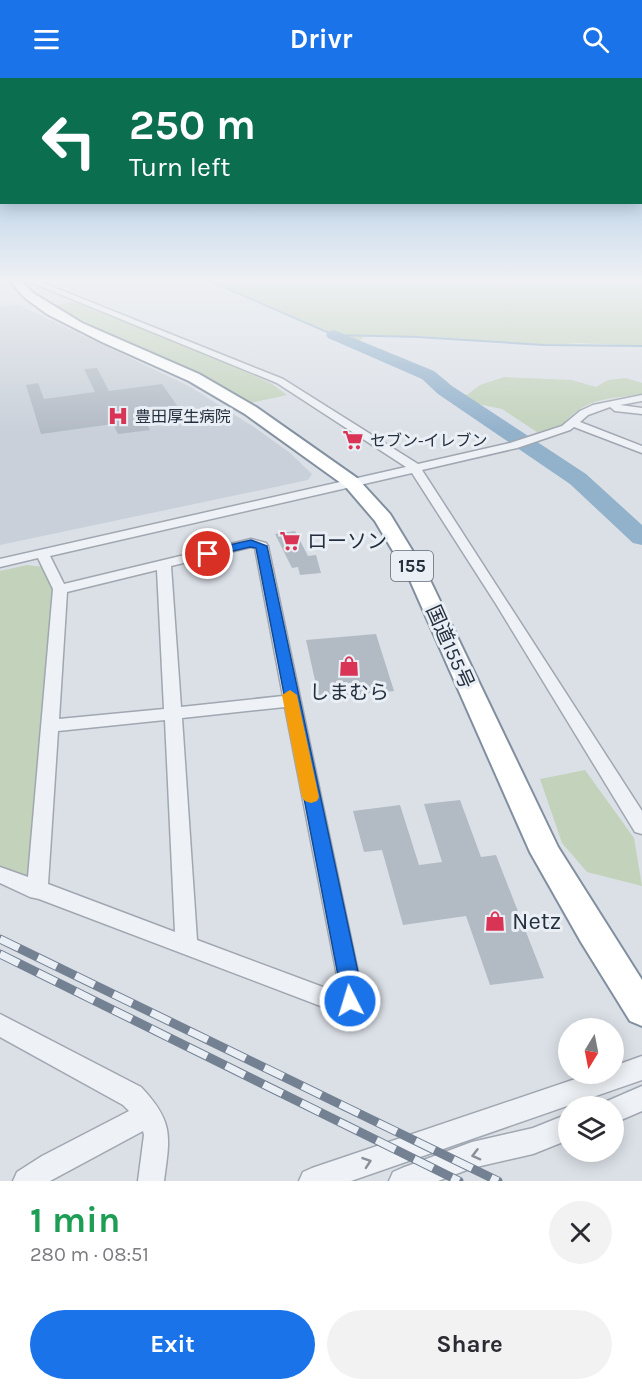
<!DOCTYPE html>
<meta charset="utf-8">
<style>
body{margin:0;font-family:Karla,"Noto Sans JP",sans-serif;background:#f2f2f3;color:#2b2b33;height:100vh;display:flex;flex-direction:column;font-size:22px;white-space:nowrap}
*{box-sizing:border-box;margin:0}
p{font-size:20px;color:#7c7c81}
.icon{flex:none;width:33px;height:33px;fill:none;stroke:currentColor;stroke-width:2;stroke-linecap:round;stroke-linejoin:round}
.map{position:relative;height:1103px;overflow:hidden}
.sheet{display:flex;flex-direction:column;background:#fff;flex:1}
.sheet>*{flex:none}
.hud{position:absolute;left:0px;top:0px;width:642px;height:126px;box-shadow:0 3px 15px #0003;background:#0b6e4f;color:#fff;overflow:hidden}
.needle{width:39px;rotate:190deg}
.buttons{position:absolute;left:558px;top:940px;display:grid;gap:12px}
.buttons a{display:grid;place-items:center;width:66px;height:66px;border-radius:50%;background:#fff;box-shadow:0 3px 15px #0003;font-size:30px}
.pin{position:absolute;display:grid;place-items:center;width:51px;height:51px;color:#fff;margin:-26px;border:3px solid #fff;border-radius:50%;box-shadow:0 2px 6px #0007}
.me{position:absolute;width:66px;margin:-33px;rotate:355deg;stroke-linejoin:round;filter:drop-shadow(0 0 4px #0008)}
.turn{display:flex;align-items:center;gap:21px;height:126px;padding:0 30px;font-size:27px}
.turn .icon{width:78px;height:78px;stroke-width:2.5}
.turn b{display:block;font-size:42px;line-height:51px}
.round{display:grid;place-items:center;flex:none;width:63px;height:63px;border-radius:32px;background:#f2f2f3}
.headline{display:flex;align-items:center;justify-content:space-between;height:102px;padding:0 30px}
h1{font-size:36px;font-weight:700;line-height:45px;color:#1e9e55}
.action{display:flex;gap:12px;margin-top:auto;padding:12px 30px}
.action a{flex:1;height:69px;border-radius:36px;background:#1a73e8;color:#fff;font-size:24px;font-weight:700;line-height:69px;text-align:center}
.action a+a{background:#f2f2f3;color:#2b2b33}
header{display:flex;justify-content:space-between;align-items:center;height:78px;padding:0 30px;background:#1a73e8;color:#fff;font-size:27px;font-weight:700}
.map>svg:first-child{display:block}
.built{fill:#c9d0d9}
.green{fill:#c2d2bb}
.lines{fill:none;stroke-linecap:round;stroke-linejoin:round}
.stream{stroke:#92b1cb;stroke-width:2}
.river{fill:#92b1cb;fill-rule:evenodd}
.building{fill:#b2bac4}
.minor-casing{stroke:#a0a7b1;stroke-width:3}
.highway-casing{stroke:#818f9f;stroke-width:4}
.minor{fill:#eef1f5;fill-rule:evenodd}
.highway{fill:#fff;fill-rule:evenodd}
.rail-casing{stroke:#738192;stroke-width:9}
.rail{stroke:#eaeff5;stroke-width:7;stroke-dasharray:21;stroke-linecap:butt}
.oneway{stroke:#89909a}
.route{fill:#1a73e8;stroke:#114b97;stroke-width:1.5}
.slow{fill:#f59e0b}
.labels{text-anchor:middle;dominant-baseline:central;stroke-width:6;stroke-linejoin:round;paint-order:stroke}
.far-poi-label{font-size:16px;fill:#242f3e;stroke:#eaeff5;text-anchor:start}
.shield{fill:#eaeff5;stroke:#5f6975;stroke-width:1.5}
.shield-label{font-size:18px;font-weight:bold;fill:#242f3e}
.poi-label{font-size:20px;fill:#242f3e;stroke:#eaeff5;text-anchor:start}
.street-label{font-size:20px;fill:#242f3e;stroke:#eaeff5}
.near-poi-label{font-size:24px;fill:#242f3e;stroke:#eaeff5;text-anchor:start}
</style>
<header><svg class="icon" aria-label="menu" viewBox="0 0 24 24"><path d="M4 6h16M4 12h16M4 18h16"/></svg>Drivr<svg class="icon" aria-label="search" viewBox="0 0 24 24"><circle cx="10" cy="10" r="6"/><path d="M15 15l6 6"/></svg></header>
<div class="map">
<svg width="642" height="1103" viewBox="0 0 642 1103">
<rect width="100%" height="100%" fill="#dbe0e7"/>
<polygon class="built" points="19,227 189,308 254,349 290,375 312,396 308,402 0,467 0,229"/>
<g class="green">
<path d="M205,201H642V268L579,265L546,267L418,258H365L358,264C383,283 407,283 434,294L429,300L441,308L467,317L480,307L504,299L572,302L596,309L608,302L626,300L642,305V316C604,322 584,319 559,351L537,354L502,331L450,320L420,298L346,264L333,255Z"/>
<polygon points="79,222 231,287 272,306 287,317 250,325 199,295 118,262 51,229"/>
<polygon points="27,487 44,489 56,514 31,800 0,788 0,493"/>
<polygon points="585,692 634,760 642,808 587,794 562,765 540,701"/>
</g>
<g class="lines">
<polyline class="stream" points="205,201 334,257 418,259 544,267 642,268"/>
<polygon class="river" points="334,252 434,293 452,308 586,396 642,447 642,467 633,465 570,406 438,316 422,301 328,260 326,257 328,254"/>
</g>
<g class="building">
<polygon points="97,290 109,313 162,306 178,329 141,334 150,352 118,356 113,346 41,356 26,307 38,305 44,321 95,314 84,291"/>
<polygon points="295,453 308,478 316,477 321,495 300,497 298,489 292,490 275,456"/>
<polygon points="376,556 394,613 319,620 306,562"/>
<polygon points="460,722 481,779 496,777 544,900 490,907 466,838 403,847 382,772 364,774 353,733 400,727 419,787 442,784 424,726"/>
</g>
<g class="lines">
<g class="minor-casing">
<g id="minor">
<path d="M23,201H33L283,301L418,386L510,365L562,348L580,333L593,327L642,317V323L620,327L642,330V336L615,333L610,329L588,337L580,344L642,368V375L574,349L570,352L517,370L422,392L642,733V756L635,754L496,526L412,395L50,478L64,506L251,461L266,465L268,468L362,913L358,930L339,935L39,821L30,819L0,805V789L28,799L53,511L38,480L0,489V481L406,389L277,305ZM251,469L255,470L283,618L181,629L171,488ZM157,492L164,631L59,641L67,514ZM285,629L340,913L339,915L197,862L182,640ZM165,642L175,854L48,806L58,653Z"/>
<path d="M0,936L141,1009C174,1044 170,1058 164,1103H138L144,1057L143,1053L50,1103H13L17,1094L42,1078L129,1033L123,1027L0,959Z"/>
<polygon points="642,978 642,1002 351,1103 299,1103 303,1094 312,1090 590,996 614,996 614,988"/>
<polygon points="642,1008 642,1033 614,1045 614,1029 603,1029 605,1024"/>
<polygon points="568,1036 568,1062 533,1076 472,1090 438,1103 389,1103 393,1094 402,1090 472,1064 533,1050"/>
</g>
</g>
<g class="highway-casing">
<polygon id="highway" points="8,201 19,201 33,215 82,245 199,296 256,329 357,400 390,436 429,500 558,769 642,902 642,948 630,943 581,864 530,774 409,500 375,443 345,408 245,336 189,303 102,264 47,236 25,220"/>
</g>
<use href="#minor" class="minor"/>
<use href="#highway" class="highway"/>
<g class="rail-casing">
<g id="rail">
<polyline points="0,861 498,1103"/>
<polyline points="0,876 459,1103"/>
</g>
</g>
<use href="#rail" class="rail"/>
</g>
<defs><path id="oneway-chevron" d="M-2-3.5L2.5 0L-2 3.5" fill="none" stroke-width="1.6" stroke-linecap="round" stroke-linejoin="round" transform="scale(1.5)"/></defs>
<g class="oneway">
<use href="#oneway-chevron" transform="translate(476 1077) rotate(165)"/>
<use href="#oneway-chevron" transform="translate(367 1084) rotate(-19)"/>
</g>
<linearGradient id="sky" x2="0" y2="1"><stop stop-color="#85b3dc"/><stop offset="0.57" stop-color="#eff1f4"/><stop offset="1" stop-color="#eff1f4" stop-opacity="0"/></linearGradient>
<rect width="642" height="355" fill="url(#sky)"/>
<polygon class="route" points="251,462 267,468 362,913 357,930 350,933 342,930 339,923 341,913 256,470 250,469 208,479 202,476 203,473"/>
<polygon class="slow" points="290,612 297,617 319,719 317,723 311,725 305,723 302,719 282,617"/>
<defs>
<g id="hospital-bare" transform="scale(1.62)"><path d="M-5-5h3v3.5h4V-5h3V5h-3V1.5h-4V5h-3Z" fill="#d93356" stroke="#eaeff5" stroke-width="2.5" paint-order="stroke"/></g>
<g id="supermarket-bare" transform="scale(1.62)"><path d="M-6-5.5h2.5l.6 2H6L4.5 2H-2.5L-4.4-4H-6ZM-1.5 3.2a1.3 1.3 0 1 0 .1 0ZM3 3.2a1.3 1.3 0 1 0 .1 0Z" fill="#d93356" stroke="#eaeff5" stroke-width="2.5" paint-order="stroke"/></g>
<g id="shop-bare" transform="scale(1.62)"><path d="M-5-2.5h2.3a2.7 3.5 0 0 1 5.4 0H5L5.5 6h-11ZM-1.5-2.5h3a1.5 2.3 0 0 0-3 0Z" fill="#d93356" stroke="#eaeff5" stroke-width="2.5" paint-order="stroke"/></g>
</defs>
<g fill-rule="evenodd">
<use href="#hospital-bare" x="118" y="338"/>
<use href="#supermarket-bare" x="353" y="362"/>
<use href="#supermarket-bare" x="290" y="463"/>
<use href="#shop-bare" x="349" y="588"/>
<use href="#shop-bare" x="495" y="843"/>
</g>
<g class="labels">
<g class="far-poi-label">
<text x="135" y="338">豊田厚生病院</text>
<text x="370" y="362">セブン-イレブン</text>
</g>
<rect class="shield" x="391" y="473" width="42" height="30" rx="4.5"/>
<g class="shield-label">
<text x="412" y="488">155</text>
</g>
<g class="poi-label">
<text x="307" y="463">ローソン</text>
<text x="349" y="614" text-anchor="middle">しまむら</text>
</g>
<g class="street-label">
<text transform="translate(450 569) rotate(66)">国道155号</text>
</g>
<g class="near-poi-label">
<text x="512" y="843">Netz</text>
</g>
</g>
</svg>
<div class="buttons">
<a><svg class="needle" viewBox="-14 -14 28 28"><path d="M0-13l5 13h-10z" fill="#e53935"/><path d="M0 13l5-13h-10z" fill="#7c7c81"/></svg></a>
<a><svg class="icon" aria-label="layers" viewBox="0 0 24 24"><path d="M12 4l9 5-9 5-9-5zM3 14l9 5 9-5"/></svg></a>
</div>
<div class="pin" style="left:208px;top:476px;background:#d93025"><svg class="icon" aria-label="arrive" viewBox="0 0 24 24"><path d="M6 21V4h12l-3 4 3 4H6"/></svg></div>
<svg class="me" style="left:350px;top:923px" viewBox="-20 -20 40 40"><circle r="17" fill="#1a73e8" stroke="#fff" stroke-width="3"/><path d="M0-11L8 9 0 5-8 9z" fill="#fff"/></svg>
<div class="hud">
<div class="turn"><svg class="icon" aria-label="left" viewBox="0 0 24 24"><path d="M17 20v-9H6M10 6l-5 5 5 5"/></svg><div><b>250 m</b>Turn left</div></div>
</div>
</div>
<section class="sheet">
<div class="headline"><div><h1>1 min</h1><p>280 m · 08:51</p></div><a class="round"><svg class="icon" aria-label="close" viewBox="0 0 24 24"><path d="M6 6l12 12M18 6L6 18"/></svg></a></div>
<div class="action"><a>Exit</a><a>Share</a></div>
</section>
